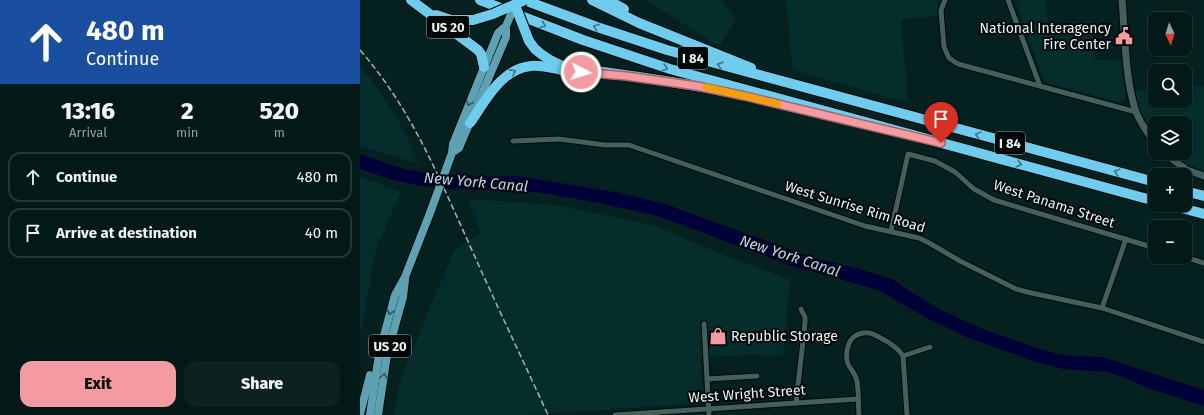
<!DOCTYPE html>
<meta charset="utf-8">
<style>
body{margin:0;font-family:"Fira Sans",sans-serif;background:#0d2220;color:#f1f3f6;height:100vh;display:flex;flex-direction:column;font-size:15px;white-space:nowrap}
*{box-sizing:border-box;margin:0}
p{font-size:13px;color:#97a0a1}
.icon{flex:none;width:22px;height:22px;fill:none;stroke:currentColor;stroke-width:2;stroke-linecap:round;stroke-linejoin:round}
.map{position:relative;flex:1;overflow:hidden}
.sheet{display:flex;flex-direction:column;background:#031917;width:360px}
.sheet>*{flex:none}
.hud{background:#1a4fa0;color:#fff;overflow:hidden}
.needle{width:26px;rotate:176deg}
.buttons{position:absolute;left:788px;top:12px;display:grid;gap:8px}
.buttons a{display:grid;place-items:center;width:44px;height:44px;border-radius:8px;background:#031917;box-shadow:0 1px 3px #0004,0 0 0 1px #243836;font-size:20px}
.pin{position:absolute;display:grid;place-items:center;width:34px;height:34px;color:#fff;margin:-41px -17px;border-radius:50% 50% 50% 0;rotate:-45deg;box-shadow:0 0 4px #0007}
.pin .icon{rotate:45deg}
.me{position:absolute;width:44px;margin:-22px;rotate:95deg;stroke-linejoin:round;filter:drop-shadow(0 0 3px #0008)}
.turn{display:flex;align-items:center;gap:14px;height:84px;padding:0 20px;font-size:18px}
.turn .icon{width:52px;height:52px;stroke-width:2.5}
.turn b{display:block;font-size:28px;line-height:34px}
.eta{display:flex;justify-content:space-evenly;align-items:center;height:68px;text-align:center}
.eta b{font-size:24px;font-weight:800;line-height:28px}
.button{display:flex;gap:8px;margin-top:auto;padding:8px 20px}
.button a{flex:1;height:46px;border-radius:12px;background:#f49aa1;color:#111;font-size:16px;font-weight:800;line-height:46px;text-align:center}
.button a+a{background:#0d2220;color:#f1f3f6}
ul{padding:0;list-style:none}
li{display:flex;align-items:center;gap:12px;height:50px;margin:0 8px 6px;padding:0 12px;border:2px solid #243836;border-radius:12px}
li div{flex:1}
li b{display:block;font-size:15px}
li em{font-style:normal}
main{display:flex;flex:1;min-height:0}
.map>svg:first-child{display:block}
.built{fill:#052d2b}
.water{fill:#000039}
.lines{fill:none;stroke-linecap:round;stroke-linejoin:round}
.minor-casing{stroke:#000908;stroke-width:7}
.tertiary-casing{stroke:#000908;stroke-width:9}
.primary-casing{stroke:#000908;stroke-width:10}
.motorway-casing{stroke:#000908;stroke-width:12}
.minor{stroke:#43605d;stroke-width:5}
.tertiary{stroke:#43605d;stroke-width:7}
.primary{stroke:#5da1b3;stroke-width:8}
.motorway{stroke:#6fcced;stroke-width:10}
.rail{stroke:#a2b6b4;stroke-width:1.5;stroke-dasharray:6 3;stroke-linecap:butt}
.primary-bridge-casing{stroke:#000908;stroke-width:10;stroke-linecap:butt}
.motorway-bridge-casing{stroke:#000908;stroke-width:12;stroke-linecap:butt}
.primary-bridge{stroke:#5da1b3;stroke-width:8}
.motorway-bridge{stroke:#6fcced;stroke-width:10}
.oneway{stroke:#3e7486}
.oneway2{stroke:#2f545d}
.route-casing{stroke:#9f6469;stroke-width:10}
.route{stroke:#f49aa1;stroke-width:7}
.slow{stroke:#f59e0b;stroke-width:7}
.labels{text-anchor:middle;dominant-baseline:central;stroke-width:4;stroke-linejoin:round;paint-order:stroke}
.shield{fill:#010807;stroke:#a1afad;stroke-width:1}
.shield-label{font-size:13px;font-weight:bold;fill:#e6f6f4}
.poi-label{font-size:14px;fill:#e6f6f4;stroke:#010807;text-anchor:end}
.street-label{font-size:14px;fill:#e6f6f4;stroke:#010807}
.water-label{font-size:15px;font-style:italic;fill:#bad3f8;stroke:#010807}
</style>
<main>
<section class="sheet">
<div class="hud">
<div class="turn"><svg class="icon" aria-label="ahead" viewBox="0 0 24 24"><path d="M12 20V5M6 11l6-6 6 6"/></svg><div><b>480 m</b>Continue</div></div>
</div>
<div class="eta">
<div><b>13:16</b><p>Arrival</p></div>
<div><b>2</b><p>min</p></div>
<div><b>520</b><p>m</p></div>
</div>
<ul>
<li><svg class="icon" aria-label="ahead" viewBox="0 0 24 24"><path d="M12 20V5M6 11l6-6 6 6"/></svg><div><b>Continue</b></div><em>480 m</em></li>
<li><svg class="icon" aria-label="arrive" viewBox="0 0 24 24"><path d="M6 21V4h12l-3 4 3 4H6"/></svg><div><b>Arrive at destination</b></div><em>40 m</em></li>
</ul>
<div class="button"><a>Exit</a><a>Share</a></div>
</section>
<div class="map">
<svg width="844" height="415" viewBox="0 0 844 415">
<rect width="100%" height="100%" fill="#04211f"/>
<g class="built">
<polygon points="287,0 360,0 365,4 376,19 359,47"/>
<polygon points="426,0 579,0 577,4 577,16 541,19 548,103 433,70"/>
<polygon points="655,0 686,0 688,24 732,21 735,60 761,59 765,99 764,101 758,102 688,83 683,78"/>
<polygon points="0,67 10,78 33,112 46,134 59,164 0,146"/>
<polygon points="844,86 844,171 827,165 810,153 825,153 825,123 795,123 795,137 787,126 779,109 775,91 795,89 795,101 825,101 825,87"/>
<polygon points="0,177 41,192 17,245 0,335"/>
<polygon points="107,199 196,205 296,226 346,248 430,280 423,355 402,356 401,354 351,357 341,359 343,403 162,415 33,415 41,378 94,250 121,233"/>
</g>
<polygon class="water" points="0,154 44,169 68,173 117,176 158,176 260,193 305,204 454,258 500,269 534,280 543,287 581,310 623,329 677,348 698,354 711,356 742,357 844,390 844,406 791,389 760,376 748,372 703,369 675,362 604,336 569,319 518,290 429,265 298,216 239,203 177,192 89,189 60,186 29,179 0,169"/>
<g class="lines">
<g class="minor-casing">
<g id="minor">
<polyline points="585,0 581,10 584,47 589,58 598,64 776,112"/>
<polyline points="648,0 680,86"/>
<polyline points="153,141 199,139 245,145 269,145 505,226 559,238 571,244 600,261 656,289 667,292 742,308 844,342"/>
<polyline points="531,231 548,154 575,161 595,172 614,189 634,200 795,248"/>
<polyline points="825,257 844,263"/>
<polyline points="742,308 766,239"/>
<polyline points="344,324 349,415"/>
<polyline points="543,356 570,347"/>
<polyline points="347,379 397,376"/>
<polyline points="436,403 445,323 445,317 441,309"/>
<polyline points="255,415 498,399"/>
<path d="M499,415C498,404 499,392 497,381C496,375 491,370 488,364C485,356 487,341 495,336C501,332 507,332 513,334C523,339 537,346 543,356L547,415"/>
</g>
</g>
<g class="tertiary-casing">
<g id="tertiary">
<path d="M762,0C765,36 765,79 776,112C781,124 788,134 795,144"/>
<polyline points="804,153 827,170 844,176"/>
</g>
</g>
<g class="primary-casing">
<g id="primary">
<polyline points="92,153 99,148 146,37 146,26"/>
<polyline points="92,153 93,144 138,33 146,26"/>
<polyline points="0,414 10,375"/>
<polyline points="10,415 19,354 35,295 45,277 70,213"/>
<polyline points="18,415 27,355 43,297 45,280"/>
</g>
</g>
<g class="motorway-casing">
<g id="motorway">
<polyline points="51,0 118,50 121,54 124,67"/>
<polyline points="120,0 223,40 310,69 795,201"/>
<polyline points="164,0 237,27 307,50 795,182"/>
<polyline points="232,0 279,23 391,68"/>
<polyline points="248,0 264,9"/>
<polyline points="76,15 91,20 113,20"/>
<path d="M175,49C184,57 192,62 203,66C260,75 317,81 373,93"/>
<path d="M110,123C126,100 141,69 171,66C181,65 192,68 202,70"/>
<polyline points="825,191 844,196"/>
<polyline points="810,205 844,214"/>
</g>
</g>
<use href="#minor" class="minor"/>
<use href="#tertiary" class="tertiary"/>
<use href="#primary" class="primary"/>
<use href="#motorway" class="motorway"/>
<path class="rail" d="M0,50C51,109 75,169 107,239C133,298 161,356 188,415"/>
<g class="primary-bridge-casing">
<g id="primary-bridge">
<polyline points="146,26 155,5"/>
<polyline points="70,213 92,153"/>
</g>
</g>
<g class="motorway-bridge-casing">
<g id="motorway-bridge">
<polyline points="155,5 169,41 175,49"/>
<polyline points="113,20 133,14 165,0"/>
</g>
</g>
<use href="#primary-bridge" class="primary-bridge"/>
<use href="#motorway-bridge" class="motorway-bridge"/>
</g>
<defs><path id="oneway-chevron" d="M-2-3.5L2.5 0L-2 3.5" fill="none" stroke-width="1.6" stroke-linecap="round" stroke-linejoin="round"/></defs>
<g class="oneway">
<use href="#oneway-chevron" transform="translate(183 25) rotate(21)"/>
<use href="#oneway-chevron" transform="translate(236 27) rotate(-160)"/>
<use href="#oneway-chevron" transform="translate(360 65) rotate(-164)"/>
<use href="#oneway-chevron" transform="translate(305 68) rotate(17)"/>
<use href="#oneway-chevron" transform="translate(153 72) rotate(-28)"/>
<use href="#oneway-chevron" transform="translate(618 135) rotate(-165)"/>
<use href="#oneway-chevron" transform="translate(659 164) rotate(15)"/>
<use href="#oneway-chevron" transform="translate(757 172) rotate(-165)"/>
</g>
<g class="oneway2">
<use href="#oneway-chevron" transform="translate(109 103) rotate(112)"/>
<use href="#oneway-chevron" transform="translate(30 312) rotate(106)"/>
<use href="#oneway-chevron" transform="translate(24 376) rotate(-81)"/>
</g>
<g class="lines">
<g class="route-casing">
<polyline id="route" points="221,72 266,76 337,86 385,96 581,143"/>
</g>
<use href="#route" class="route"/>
<polyline class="slow" points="346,87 418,104"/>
</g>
<defs>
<g id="civic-bare" transform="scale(1.38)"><path d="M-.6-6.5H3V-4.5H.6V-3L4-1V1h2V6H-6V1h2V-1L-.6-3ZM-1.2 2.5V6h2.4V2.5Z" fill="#f49aa1" stroke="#010807" stroke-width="2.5" paint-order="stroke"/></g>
<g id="shop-bare" transform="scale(1.38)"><path d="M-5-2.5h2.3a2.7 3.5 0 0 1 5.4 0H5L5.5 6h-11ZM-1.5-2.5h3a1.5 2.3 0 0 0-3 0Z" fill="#f49aa1" stroke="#010807" stroke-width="2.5" paint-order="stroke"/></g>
</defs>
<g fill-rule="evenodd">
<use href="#civic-bare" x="764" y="36"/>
<use href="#shop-bare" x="358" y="336"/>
</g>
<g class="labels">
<g class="shield">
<rect x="67" y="16" width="42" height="22" rx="3"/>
<rect x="318" y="47" width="30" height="22" rx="3"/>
<rect x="635" y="132" width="30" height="22" rx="3"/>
<rect x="9" y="335" width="42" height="22" rx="3"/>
</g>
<g class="shield-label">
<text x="88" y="27">US 20</text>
<text x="333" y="58">I 84</text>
<text x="650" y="143">I 84</text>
<text x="30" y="346">US 20</text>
</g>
<g class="poi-label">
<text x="751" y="28">National Interagency<tspan x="751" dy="16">Fire Center</tspan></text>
<text x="371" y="336" text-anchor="start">Republic Storage</text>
</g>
<g class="street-label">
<text transform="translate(694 204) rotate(18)">West Panama Street</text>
<text transform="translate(495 207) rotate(17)">West Sunrise Rim Road</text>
<text transform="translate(387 394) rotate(-4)">West Wright Street</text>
</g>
<g class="water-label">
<text transform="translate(116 182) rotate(5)">New York Canal</text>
<text transform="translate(430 256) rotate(18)">New York Canal</text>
</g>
</g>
</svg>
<div class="buttons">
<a><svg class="needle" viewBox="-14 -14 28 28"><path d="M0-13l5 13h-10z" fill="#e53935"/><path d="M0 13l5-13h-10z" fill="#97a0a1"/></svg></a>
<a><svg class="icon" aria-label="search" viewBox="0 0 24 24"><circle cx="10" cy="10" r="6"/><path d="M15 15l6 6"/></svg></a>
<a><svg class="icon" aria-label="layers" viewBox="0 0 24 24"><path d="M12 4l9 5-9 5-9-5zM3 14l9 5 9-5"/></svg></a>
<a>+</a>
<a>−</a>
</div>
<div class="pin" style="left:581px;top:143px;background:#d93025"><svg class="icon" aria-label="arrive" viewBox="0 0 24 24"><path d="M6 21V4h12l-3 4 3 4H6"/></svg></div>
<svg class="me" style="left:221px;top:72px" viewBox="-20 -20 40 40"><circle r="17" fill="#f49aa1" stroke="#fff" stroke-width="3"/><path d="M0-11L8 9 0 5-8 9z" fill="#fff"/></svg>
</div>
</main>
